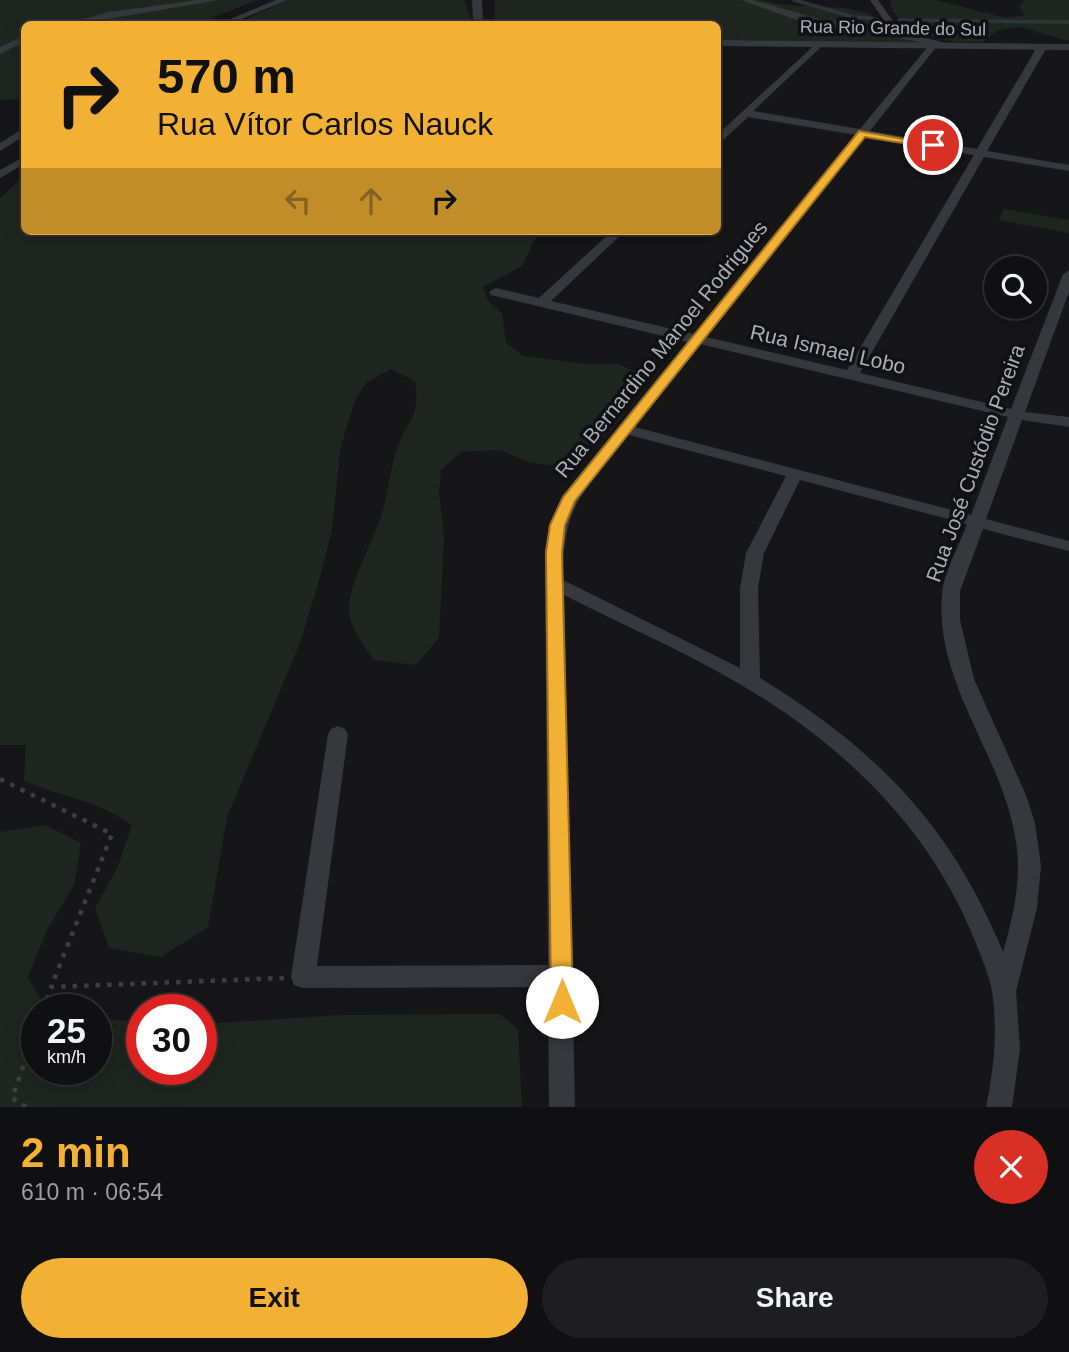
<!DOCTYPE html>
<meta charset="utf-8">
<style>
body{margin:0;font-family:Helvetica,sans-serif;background:#1e1e20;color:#f1f3f6;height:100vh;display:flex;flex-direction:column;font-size:26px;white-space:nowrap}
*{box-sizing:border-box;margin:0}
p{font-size:23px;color:#9c9d9f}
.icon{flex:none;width:38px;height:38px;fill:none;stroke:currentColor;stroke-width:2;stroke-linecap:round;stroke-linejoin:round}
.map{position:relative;height:1107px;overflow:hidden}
.side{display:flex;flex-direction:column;background:#101012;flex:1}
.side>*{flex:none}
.top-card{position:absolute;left:21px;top:21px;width:700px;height:214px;border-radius:10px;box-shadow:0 4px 18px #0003,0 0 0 2px #303032;background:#f2b134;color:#111;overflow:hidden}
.tools{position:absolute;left:984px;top:256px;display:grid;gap:14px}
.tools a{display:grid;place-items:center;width:63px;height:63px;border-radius:50%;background:#101012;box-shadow:0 4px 18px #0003,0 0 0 2px #303032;font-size:35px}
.speed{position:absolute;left:21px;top:994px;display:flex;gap:14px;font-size:35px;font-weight:700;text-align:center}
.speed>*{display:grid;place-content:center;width:91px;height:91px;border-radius:50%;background:#101012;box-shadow:0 4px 18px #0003,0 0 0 2px #303032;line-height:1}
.speed small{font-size:18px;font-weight:400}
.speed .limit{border:10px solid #d22;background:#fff;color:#111}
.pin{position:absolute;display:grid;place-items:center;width:60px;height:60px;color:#fff;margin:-30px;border:4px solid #fff;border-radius:50%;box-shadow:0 2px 7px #0007}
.me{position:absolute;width:77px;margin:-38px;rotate:0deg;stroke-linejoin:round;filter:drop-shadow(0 0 5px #0008)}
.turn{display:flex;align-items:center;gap:24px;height:147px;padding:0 21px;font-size:32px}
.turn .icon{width:91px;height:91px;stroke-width:2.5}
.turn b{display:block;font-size:49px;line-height:60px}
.lanes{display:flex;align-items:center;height:66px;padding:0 21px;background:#0003;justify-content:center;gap:35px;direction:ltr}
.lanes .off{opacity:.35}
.round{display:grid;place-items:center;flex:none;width:74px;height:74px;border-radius:37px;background:#1e1e20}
.head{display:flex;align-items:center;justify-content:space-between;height:119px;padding:0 21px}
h1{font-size:42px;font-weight:700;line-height:52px;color:#f2b134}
.cta{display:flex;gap:14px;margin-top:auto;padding:14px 21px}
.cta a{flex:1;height:80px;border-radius:42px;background:#f2b134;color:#111;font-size:28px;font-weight:700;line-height:80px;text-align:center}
.cta a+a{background:#1e1e20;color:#f1f3f6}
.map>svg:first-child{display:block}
.green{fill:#1e261f}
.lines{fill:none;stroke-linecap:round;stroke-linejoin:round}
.stream{stroke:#2c353c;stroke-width:3.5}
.path{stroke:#3d3f44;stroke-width:4.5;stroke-dasharray:4.5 7;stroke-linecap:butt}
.minor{fill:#37383d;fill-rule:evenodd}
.tertiary{fill:#37383d;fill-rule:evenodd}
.route{fill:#f2b134;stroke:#9d7322;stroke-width:2}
.labels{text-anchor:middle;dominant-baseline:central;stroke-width:7;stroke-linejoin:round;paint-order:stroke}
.far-street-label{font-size:18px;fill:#a8adb8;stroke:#111113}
.street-label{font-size:21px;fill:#a8adb8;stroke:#111113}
</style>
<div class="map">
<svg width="1069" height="1107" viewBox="0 0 1069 1107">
<rect width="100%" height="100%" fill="#161618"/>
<g class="green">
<polygon points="0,0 258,0 195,24 24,24 24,66 20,79 24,79 24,99 0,100"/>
<polygon points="289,0 464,0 473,24 235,24"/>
<path d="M495,0H760C796,10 834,2 870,14L875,19L880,32L920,43L718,40V24H494Z"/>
<polygon points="892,0 935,0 1006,18 1025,15 1019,7 1024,0 1069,0 1069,41 1019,27 998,30 983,42 956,42 907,31 890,6"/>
<path d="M24,175V231H543L537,235L522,266L483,287L488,301L502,313L506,343L523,356L586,364H618L638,373V392L621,418L589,453L563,467L528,462L500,450L461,452L441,470L439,492L444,538L439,638L416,665L374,660C363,644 349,627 349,607C349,584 376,535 383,510C389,489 390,467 398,447C408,416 420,421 415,381L391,369L367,382L356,398L345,432L340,452L332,530L318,584L300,643L227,817L208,927L161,957L109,948L95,908L118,866L132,825C95,799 64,798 24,781L26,745H0V199Z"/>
<polygon points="1004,209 1069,220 1069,233 999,220"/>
<polygon points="44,825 81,843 74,885 47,930 28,977 47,1010 37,1010 37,1069 96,1069 96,1018 142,1022 142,1069 201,1069 201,1024 343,1015 500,1014 518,1029 522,1107 0,1107 0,832"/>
</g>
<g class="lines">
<g class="stream">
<polyline points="794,0 854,17 878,19"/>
<polyline points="899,20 1069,22"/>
</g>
<g class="path">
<polyline points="0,779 112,834 51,987"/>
<polyline points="43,1010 51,987 284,978"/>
<polyline points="26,1107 12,1098 37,1028"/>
</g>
<g class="minor">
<polygon points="197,0 219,0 78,24 64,24 109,12"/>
<polygon points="276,0 288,0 229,24 218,24"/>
<path d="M741,0H753L819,19L890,29L870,0H878L900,31L949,44V48L937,46L870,131L977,149L1037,47L1042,44L1047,47L987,151L1069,165V171L984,157L860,373L1011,409L1063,274L1069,270V292L1025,412L1069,417V427L1022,420L986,519L1069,541V551L983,529L960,591V620L974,679L1026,795L1035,823L1041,866L1037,908L1016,991L1020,1049L1012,1107H986C994,1069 998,1030 992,991C989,974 981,957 975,941C937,845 868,770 784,712C716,665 637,632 564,595L575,1107H549L548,987L303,988L294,985L291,977L328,734L331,729L338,726L345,729L348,734L317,966L548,965L545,552L549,525L562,496L688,342L491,295L489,292L496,288L539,298L612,231H625L551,301L694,334L856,135L748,117L722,141L718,142V134L819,41L824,44L822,46L753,111L860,129L930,44L794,19ZM866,137L974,155L847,370L706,337ZM700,344L1008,417L971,515L635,427ZM629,435L786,476L746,553L740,588V668L563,580C562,504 585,490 629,435ZM800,480L967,524C959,546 944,572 942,594C934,684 1004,756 1016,842C1022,879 1013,917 1003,952C951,825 876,749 760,678L758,588L764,553Z"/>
<polygon points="24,36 24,42 0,54 0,47"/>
<polygon points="24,128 24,136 0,151 0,143"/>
<polygon points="24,157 24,164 0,178 0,170"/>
</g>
<g class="tertiary">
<polygon points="472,0 482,0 483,19 487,24 477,24 473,19"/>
<polygon points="718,40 1069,44 1069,50 718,46"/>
</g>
</g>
<polygon class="route" points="859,131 938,145 933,148 865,137 575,501 565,525 562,552 573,1002 570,1009 562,1012 554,1009 551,1002 546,552 550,525 563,497"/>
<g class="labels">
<g class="far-street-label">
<text transform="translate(893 28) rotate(1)">Rua Rio Grande do Sul</text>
</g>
<g class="street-label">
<text transform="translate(661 349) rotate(-51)">Rua Bernardino Manoel Rodrigues</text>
<text transform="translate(828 349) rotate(13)">Rua Ismael Lobo</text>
<text transform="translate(975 463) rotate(-70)">Rua José Custódio Pereira</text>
</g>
</g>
</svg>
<div class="tools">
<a><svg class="icon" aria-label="search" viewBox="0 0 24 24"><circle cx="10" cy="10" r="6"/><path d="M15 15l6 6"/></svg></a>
</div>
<div class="speed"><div>25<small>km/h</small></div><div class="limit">30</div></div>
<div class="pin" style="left:933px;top:145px;background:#d93025"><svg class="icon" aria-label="arrive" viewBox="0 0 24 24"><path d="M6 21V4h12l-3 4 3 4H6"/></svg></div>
<svg class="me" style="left:562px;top:1002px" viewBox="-20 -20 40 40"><circle r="19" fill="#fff"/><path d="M0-13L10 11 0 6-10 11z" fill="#f2b134"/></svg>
<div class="top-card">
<div class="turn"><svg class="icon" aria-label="right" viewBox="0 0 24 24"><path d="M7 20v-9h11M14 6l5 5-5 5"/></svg><div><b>570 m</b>Rua Vítor Carlos Nauck</div></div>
<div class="lanes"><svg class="icon off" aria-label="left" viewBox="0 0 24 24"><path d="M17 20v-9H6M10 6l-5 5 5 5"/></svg><svg class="icon off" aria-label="ahead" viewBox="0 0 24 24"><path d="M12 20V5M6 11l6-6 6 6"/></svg><svg class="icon" aria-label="right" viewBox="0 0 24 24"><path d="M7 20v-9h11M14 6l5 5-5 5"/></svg></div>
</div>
</div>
<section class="side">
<div class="head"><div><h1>2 min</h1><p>610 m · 06:54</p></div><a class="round" style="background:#d93025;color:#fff"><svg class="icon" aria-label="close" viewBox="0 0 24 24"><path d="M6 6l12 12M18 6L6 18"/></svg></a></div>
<div class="cta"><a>Exit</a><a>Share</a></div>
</section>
